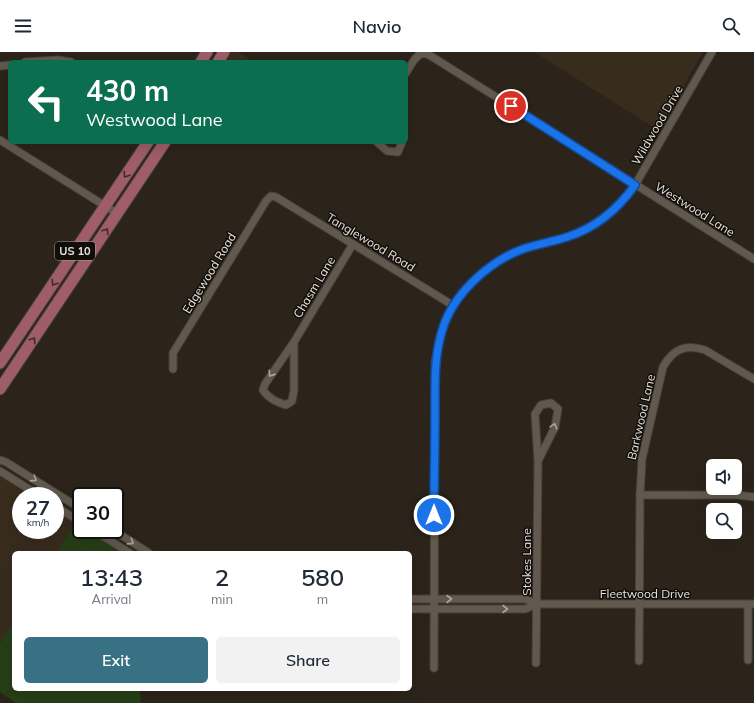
<!DOCTYPE html>
<style>
body{margin:0;font-family:Mulish,sans-serif;background:#f2f2f3;color:#1f2937;height:100vh;display:flex;flex-direction:column;font-size:15px;white-space:nowrap}
*{box-sizing:border-box;margin:0}
p{font-size:13px;color:#747a83}
.icon{flex:none;width:22px;height:22px;fill:none;stroke:currentColor;stroke-width:2;stroke-linecap:round;stroke-linejoin:round}
.map{position:relative;flex:1;overflow:hidden}
.side{position:absolute;left:12px;top:499px;width:400px;height:140px;display:flex;flex-direction:column;background:#fff;border-radius:6px;box-shadow:0 4px 16px #0002}
.side>*{flex:none}
.guide{position:absolute;left:8px;top:8px;width:400px;height:84px;border-radius:6px;box-shadow:0 4px 16px #0002;background:#0b6e4f;color:#fff;overflow:hidden}
.tools{position:absolute;left:706px;top:407px;display:grid;gap:8px}
.tools a{display:grid;place-items:center;width:36px;height:36px;border-radius:6px;background:#fff;box-shadow:0 4px 16px #0002;font-size:20px}
.speed{position:absolute;left:12px;top:435px;display:flex;gap:8px;font-size:20px;font-weight:700;text-align:center}
.speed>*{display:grid;place-content:center;width:52px;height:52px;border-radius:50%;background:#fff;box-shadow:0 4px 16px #0002;line-height:1}
.speed small{font-size:10px;font-weight:400}
.speed .limit{border:2px solid #111;border-radius:6px;background:#fff;color:#111}
.pin{position:absolute;display:grid;place-items:center;width:34px;height:34px;color:#fff;margin:-17px;border:2px solid #fff;border-radius:50%;box-shadow:0 1px 4px #0007}
.me{position:absolute;width:44px;margin:-22px;rotate:0deg;stroke-linejoin:round;filter:drop-shadow(0 0 3px #0008)}
.turn{display:flex;align-items:center;gap:14px;height:84px;padding:0 12px;font-size:18px}
.turn .icon{width:52px;height:52px;stroke-width:2.5}
.turn b{display:block;font-size:28px;line-height:34px}
.eta{display:flex;justify-content:space-evenly;align-items:center;height:68px;text-align:center}
.eta b{font-size:24px;font-weight:600;line-height:28px}
.button{display:flex;gap:8px;margin-top:auto;padding:8px 12px}
.button a{flex:1;height:46px;border-radius:6px;background:#377183;color:#fff;font-size:16px;font-weight:600;line-height:46px;text-align:center}
.button a+a{background:#f2f2f3;color:#1f2937}
header{display:flex;justify-content:space-between;align-items:center;height:52px;padding:0 12px;background:#fff;font-size:18px;font-weight:600}
.map>svg:first-child{display:block}
.built{fill:#382c1d}
.green{fill:#263f18}
.lines{fill:none;stroke-linecap:round;stroke-linejoin:round}
.minor-casing{stroke:#474039;stroke-width:9}
.primary-casing{stroke:#474039;stroke-width:13}
.minor{stroke:#62594e;stroke-width:7}
.primary{stroke:#9f5d6a;stroke-width:11}
.oneway{stroke:#432a2c}
.oneway2{stroke:#aca49c}
.route-casing{stroke:#114b97;stroke-width:10}
.route{stroke:#1a73e8;stroke-width:7}
.labels{text-anchor:middle;dominant-baseline:central;stroke-width:3;stroke-linejoin:round;paint-order:stroke}
.shield{fill:#110e0a;stroke:#a8a29d;stroke-width:1}
.shield-label{font-size:11px;font-weight:bold;fill:#e8e2dc}
.street-label{font-size:12px;fill:#e8e2dc;stroke:#110e0a}
</style>
<header><svg class="icon" aria-label="menu" viewBox="0 0 24 24"><path d="M4 6h16M4 12h16M4 18h16"/></svg>Navio<svg class="icon" aria-label="search" viewBox="0 0 24 24"><circle cx="10" cy="10" r="6"/><path d="M15 15l6 6"/></svg></header>
<div class="map">
<svg width="754" height="651" viewBox="0 0 754 651">
<rect width="100%" height="100%" fill="#2c241a"/>
<g class="built">
<polygon points="230,0 238,0 253,10 223,10"/>
<polygon points="534,0 703,0 658,78"/>
<polygon points="0,424 32,444 21,444 21,478 55,478 55,458 75,471 56,501 14,501 14,569 0,591"/>
</g>
<g class="green">
<polygon points="75,471 81,475 81,478 86,478 121,501 56,501"/>
<polygon points="14,569 14,637 140,637 141,651 16,651 0,640 0,591"/>
</g>
<g class="lines">
<g class="minor-casing">
<g id="minor">
<polyline points="25,10 58,8 71,10"/>
<polyline points="0,14 10,13"/>
<polyline points="406,21 414,8 421,1 427,2 434,6 754,207"/>
<polyline points="0,88 118,162"/>
<polyline points="377,90 387,99 398,100 402,90"/>
<path d="M294,290V338L292,349L286,353C277,350 269,347 263,338L265,332L294,290L353,192"/>
<polyline points="173,317 173,301 266,149 271,144 276,145 454,254"/>
<polyline points="0,408 6,410 81,457"/>
<polyline points="0,419 40,444"/>
<polyline points="640,443 737,443 754,445"/>
<polyline points="55,454 81,470"/>
<polyline points="93,478 130,501"/>
<polyline points="113,478 149,501"/>
<polyline points="410,547 526,547 537,552"/>
<polyline points="410,557 525,557 537,552 754,552"/>
<polyline points="748,608 748,553"/>
<path d="M639,609L640,443L642,407L663,315C673,297 685,292 705,298L754,327"/>
<polyline points="536,611 538,409 535,362 541,353 551,351 558,357 555,375 538,409"/>
<path d="M434,616L435,311C437,301 438,289 442,279C452,243 489,209 523,197C537,192 552,190 567,185C595,176 618,157 635,133L712,0"/>
</g>
</g>
<g class="primary-casing">
<g id="primary">
<polyline points="201,10 207,0"/>
<polyline points="218,10 224,0"/>
<polyline points="0,311 148,90"/>
<polyline points="0,337 165,90"/>
</g>
</g>
<use href="#minor" class="minor"/>
<use href="#primary" class="primary"/>
</g>
<defs><path id="oneway-chevron" d="M-2-3.5L2.5 0L-2 3.5" fill="none" stroke-width="1.6" stroke-linecap="round" stroke-linejoin="round"/></defs>
<g class="oneway">
<use href="#oneway-chevron" transform="translate(126 123) rotate(124)"/>
<use href="#oneway-chevron" transform="translate(106 179) rotate(-56)"/>
<use href="#oneway-chevron" transform="translate(54 231) rotate(124)"/>
<use href="#oneway-chevron" transform="translate(33 288) rotate(-56)"/>
</g>
<g class="oneway2">
<use href="#oneway-chevron" transform="translate(271 322) rotate(125)"/>
<use href="#oneway-chevron" transform="translate(554 374) rotate(-73)"/>
<use href="#oneway-chevron" transform="translate(34 427) rotate(33)"/>
<use href="#oneway-chevron" transform="translate(131 490) rotate(33)"/>
<use href="#oneway-chevron" transform="translate(449 547)"/>
<use href="#oneway-chevron" transform="translate(505 557)"/>
</g>
<g class="lines">
<g class="route-casing">
<path id="route" d="M434,463C434,429 435,394 435,360C435,333 434,305 442,279C452,243 488,210 523,197C537,192 552,190 567,185C595,176 618,157 635,133L511,54"/>
</g>
<use href="#route" class="route"/>
</g>
<g class="labels">
<rect class="shield" x="55" y="190" width="40" height="18" rx="3"/>
<g class="shield-label">
<text x="75" y="199">US 10</text>
</g>
<g class="street-label">
<text transform="translate(657 73) rotate(-60)">Wildwood Drive</text>
<text transform="translate(695 157) rotate(32)">Westwood Lane</text>
<text transform="translate(371 190) rotate(31)">Tanglewood Road</text>
<text transform="translate(209 221) rotate(-59)">Edgewood Road</text>
<text transform="translate(314 235) rotate(-59)">Chasm Lane</text>
<text transform="translate(641 365) rotate(-77)">Barkwood Lane</text>
<text transform="translate(526 510) rotate(-90)">Stokes Lane</text>
<text x="645" y="541">Fleetwood Drive</text>
</g>
</g>
</svg>
<div class="tools">
<a><svg class="icon" aria-label="sound" viewBox="0 0 24 24"><path d="M4 9h4l5-4v14l-5-4H4zM17 9q2 3 0 6"/></svg></a>
<a><svg class="icon" aria-label="search" viewBox="0 0 24 24"><circle cx="10" cy="10" r="6"/><path d="M15 15l6 6"/></svg></a>
</div>
<div class="speed"><div>27<small>km/h</small></div><div class="limit">30</div></div>
<div class="pin" style="left:511px;top:54px;background:#d93025"><svg class="icon" aria-label="arrive" viewBox="0 0 24 24"><path d="M6 21V4h12l-3 4 3 4H6"/></svg></div>
<svg class="me" style="left:434px;top:463px" viewBox="-20 -20 40 40"><circle r="17" fill="#1a73e8" stroke="#fff" stroke-width="3"/><path d="M0-11L8 9 0 5-8 9z" fill="#fff"/></svg>
<div class="guide">
<div class="turn"><svg class="icon" aria-label="left" viewBox="0 0 24 24"><path d="M17 20v-9H6M10 6l-5 5 5 5"/></svg><div><b>430 m</b>Westwood Lane</div></div>
</div>
<section class="side">
<div class="eta">
<div><b>13:43</b><p>Arrival</p></div>
<div><b>2</b><p>min</p></div>
<div><b>580</b><p>m</p></div>
</div>
<div class="button"><a>Exit</a><a>Share</a></div>
</section>
</div>
